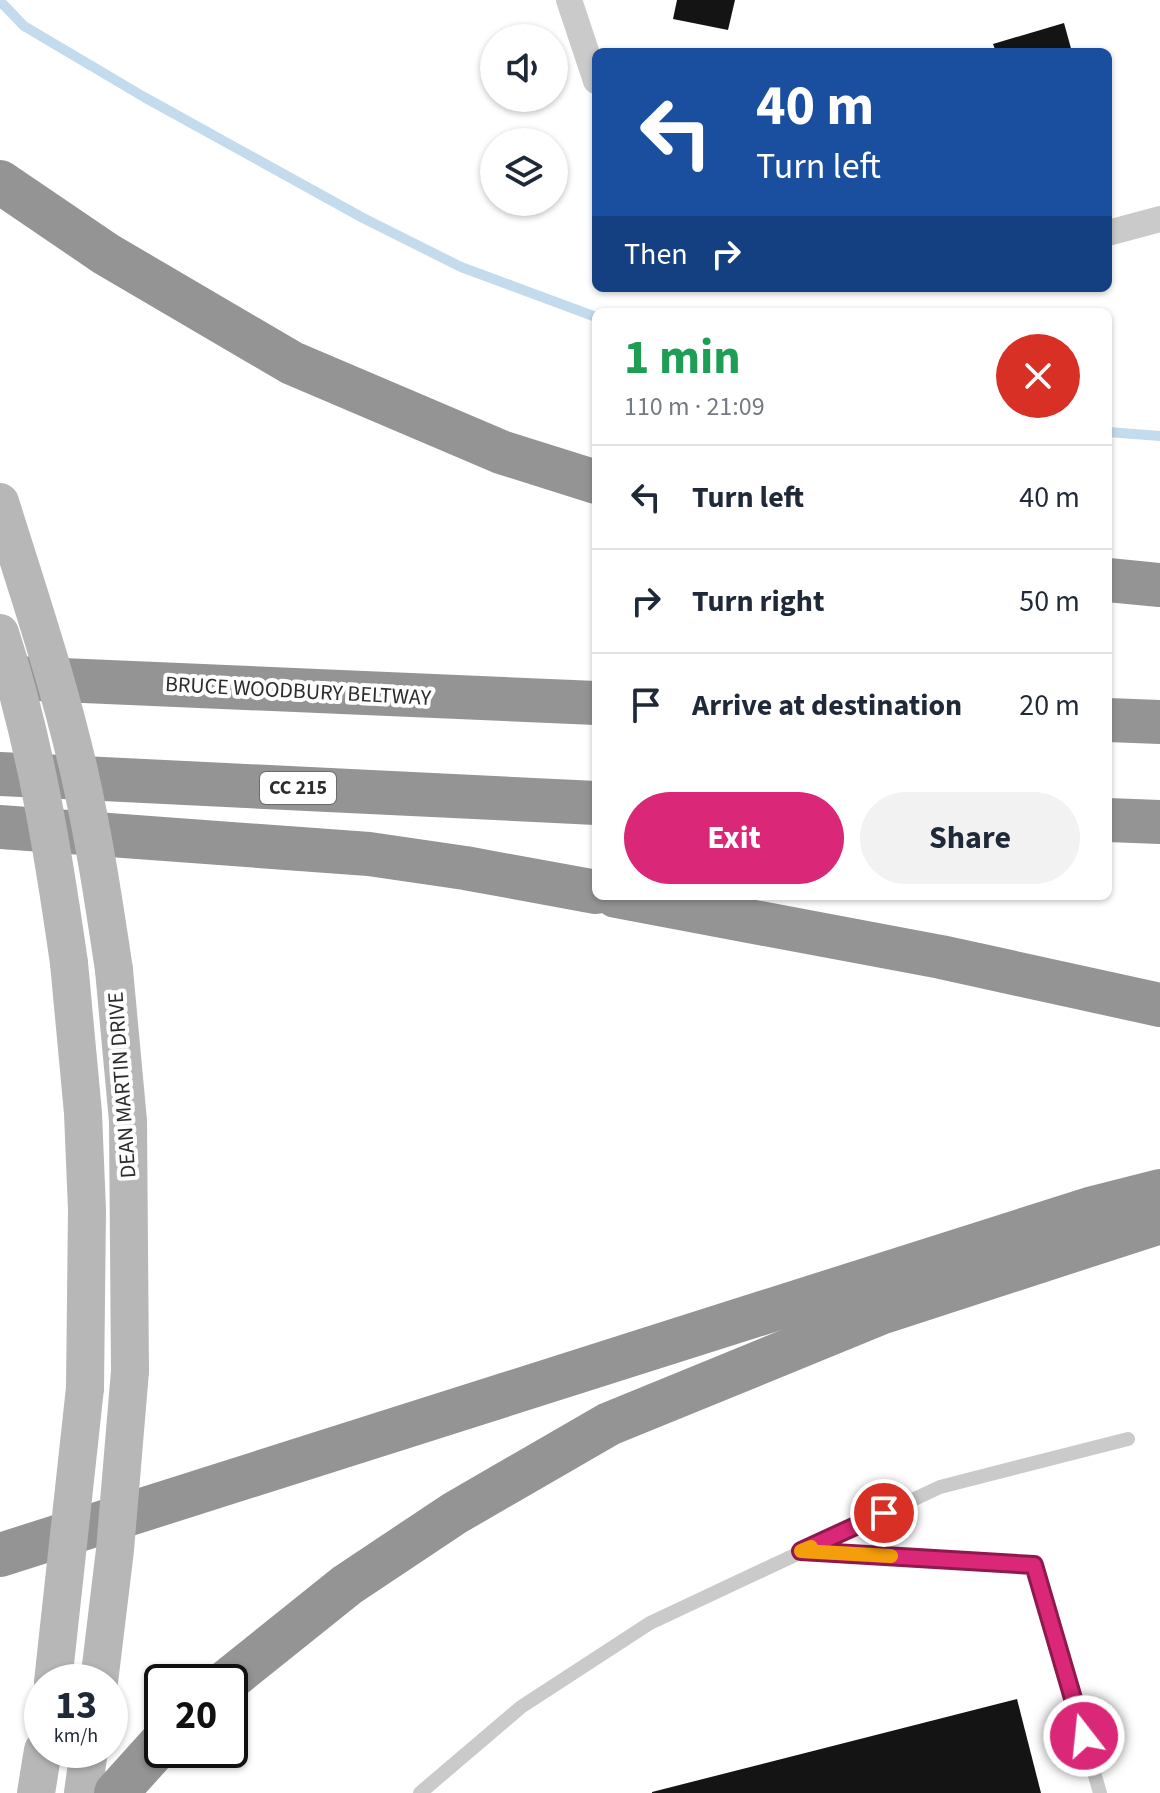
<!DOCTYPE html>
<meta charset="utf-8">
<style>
body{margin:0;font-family:"Source Sans 3",sans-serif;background:#f2f2f3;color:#1f2937;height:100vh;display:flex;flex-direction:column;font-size:30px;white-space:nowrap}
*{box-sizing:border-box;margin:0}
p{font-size:26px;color:#747a83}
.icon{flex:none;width:44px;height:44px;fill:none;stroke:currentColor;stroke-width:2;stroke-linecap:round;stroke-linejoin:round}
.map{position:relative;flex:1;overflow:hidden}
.drawer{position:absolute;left:592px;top:308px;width:520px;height:592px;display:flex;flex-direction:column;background:#fff;border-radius:12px;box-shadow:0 2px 6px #0004}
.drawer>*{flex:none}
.hud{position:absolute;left:592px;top:48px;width:520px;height:244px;border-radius:12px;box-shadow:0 2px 6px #0004;background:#1a4fa0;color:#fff;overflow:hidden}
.buttons{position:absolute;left:480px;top:24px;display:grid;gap:16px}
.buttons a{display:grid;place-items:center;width:88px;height:88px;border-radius:50%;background:#fff;box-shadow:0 2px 6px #0004;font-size:40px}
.speed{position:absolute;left:24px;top:1664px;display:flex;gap:16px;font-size:40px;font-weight:700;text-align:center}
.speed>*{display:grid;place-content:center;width:104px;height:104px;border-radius:50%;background:#fff;box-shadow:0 2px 6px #0004;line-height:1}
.speed small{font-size:20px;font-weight:400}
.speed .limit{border:4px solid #111;border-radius:12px;background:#fff;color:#111}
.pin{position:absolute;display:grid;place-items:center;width:68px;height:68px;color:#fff;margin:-34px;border:4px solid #fff;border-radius:50%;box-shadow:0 2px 8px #0007}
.me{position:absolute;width:88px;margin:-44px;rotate:344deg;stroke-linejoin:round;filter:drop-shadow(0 0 6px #0008)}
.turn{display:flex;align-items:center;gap:28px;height:168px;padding:0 32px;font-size:36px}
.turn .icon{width:104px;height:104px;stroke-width:2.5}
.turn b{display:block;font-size:56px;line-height:68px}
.then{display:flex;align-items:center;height:76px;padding:0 32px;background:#0003;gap:16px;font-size:30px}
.round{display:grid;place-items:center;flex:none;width:84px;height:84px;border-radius:42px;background:#f2f2f3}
.summary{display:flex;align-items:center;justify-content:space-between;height:136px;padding:0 32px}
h1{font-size:48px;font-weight:700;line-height:60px;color:#1e9e55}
.button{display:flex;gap:16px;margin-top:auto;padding:16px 32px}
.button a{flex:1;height:92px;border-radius:48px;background:#db2777;color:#fff;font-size:32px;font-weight:700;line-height:92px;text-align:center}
.button a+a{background:#f2f2f3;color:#1f2937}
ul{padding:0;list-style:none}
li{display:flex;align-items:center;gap:24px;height:104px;padding:0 32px;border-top:2px solid #e0e1e3}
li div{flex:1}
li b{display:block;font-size:30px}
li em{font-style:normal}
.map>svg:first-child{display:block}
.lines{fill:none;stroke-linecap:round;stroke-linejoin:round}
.stream{stroke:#c4dbed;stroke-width:10}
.building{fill:#141414}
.service{stroke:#cacaca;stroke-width:14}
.minor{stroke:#cacaca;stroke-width:26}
.secondary{stroke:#b7b7b7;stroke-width:38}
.motorway{stroke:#949494;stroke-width:44}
.secondary-bridge{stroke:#b7b7b7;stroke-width:38}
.route-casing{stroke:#8e194d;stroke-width:20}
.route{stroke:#db2777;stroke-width:14}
.slow{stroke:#f59e0b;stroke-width:14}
.labels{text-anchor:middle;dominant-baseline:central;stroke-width:8;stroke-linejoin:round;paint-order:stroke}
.shield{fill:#fff;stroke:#6c6c6c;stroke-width:2}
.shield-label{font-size:20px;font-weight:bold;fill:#2d2d2d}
.street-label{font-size:22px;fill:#2d2d2d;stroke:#fff}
</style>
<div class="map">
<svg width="1160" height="1793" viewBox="0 0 1160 1793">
<rect width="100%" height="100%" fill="#fff"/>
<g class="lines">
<g class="stream">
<polyline points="0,1 24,26 144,97 363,218 461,267 596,317"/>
<polyline points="1108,432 1160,436"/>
</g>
</g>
<g class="building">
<polygon points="677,0 735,0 728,30 673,19"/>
<polygon points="1064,23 1072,52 996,52 993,44"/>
<polygon points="1017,1699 1041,1793 652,1793 652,1792"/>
</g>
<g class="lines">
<g class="service">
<polyline points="805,1551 1034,1565 1100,1793"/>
<polyline points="420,1793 521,1707 650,1623 940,1487 1128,1439"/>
</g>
<g class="minor">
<polyline points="569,0 596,81"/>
<polyline points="1108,233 1160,219"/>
</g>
<g class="secondary">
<polyline points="69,963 83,1113 87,1210 85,1388"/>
<polyline points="114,970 128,1121 130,1371"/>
<polyline points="36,1793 43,1750"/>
<polyline points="83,1793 89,1750"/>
</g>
<g class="motorway">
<polyline points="0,182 106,254 292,363 501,452 596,482"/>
<polyline points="1108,580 1160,585"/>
<polyline points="15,678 596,703"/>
<polyline points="1108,720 1160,722"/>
<polyline points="0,774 596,803"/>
<polyline points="1108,820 1160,822"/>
<polyline points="0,827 369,854 465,868 596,892"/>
<polyline points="616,896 941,957 1160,1005"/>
<polyline points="0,1555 1093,1208 1160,1191"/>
<polyline points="226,1682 347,1585 455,1513 609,1424 883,1312 1160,1222"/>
<polyline points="116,1793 162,1742"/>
</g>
<g class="secondary-bridge">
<path d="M0,502C28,591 58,680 79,771C94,837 104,903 114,970"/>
<path d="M0,633C35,740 53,851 69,963"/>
<polyline points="53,1682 85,1388"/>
<polyline points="99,1682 115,1550 130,1371"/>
</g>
</g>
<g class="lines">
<g class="route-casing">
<polyline id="route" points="884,1513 801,1551 1034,1565 1084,1736"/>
</g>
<use href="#route" class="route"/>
<polyline class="slow" points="811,1547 801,1551 891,1556"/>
</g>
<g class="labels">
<rect class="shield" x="260" y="772" width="76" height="32" rx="6"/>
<g class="shield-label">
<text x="298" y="788">CC 215</text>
</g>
<g class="street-label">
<text transform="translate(298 691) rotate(3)">BRUCE WOODBURY BELTWAY</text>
<text transform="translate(122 1085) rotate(-94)">DEAN MARTIN DRIVE</text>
</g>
</g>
</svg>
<div class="buttons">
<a><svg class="icon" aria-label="sound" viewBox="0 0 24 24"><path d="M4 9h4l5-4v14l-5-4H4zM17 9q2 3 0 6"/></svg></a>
<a><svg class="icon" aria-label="layers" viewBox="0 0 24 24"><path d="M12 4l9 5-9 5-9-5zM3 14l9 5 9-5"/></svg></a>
</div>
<div class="speed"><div>13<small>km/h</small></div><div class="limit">20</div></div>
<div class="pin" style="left:884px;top:1513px;background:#d93025"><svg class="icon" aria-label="arrive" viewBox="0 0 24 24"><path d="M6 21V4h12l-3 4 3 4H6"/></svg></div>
<svg class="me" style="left:1084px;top:1736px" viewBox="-20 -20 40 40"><circle r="17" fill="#db2777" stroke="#fff" stroke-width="3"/><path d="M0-11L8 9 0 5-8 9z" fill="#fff"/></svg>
<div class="hud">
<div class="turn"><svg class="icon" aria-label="left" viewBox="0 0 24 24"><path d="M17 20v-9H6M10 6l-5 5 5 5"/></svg><div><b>40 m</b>Turn left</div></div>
<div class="then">Then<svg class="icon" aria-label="right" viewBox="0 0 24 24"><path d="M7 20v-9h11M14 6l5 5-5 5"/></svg></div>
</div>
<section class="drawer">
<div class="summary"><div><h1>1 min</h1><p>110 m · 21:09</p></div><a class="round" style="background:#d93025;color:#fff"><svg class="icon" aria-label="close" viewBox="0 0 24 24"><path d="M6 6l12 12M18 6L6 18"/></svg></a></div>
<ul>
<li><svg class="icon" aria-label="left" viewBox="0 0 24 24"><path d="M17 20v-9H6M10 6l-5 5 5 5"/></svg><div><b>Turn left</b></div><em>40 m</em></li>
<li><svg class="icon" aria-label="right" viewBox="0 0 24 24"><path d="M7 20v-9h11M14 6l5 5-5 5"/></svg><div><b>Turn right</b></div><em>50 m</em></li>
<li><svg class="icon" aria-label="arrive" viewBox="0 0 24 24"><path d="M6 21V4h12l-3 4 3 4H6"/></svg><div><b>Arrive at destination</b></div><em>20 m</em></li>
</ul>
<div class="button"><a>Exit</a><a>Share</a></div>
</section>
</div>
